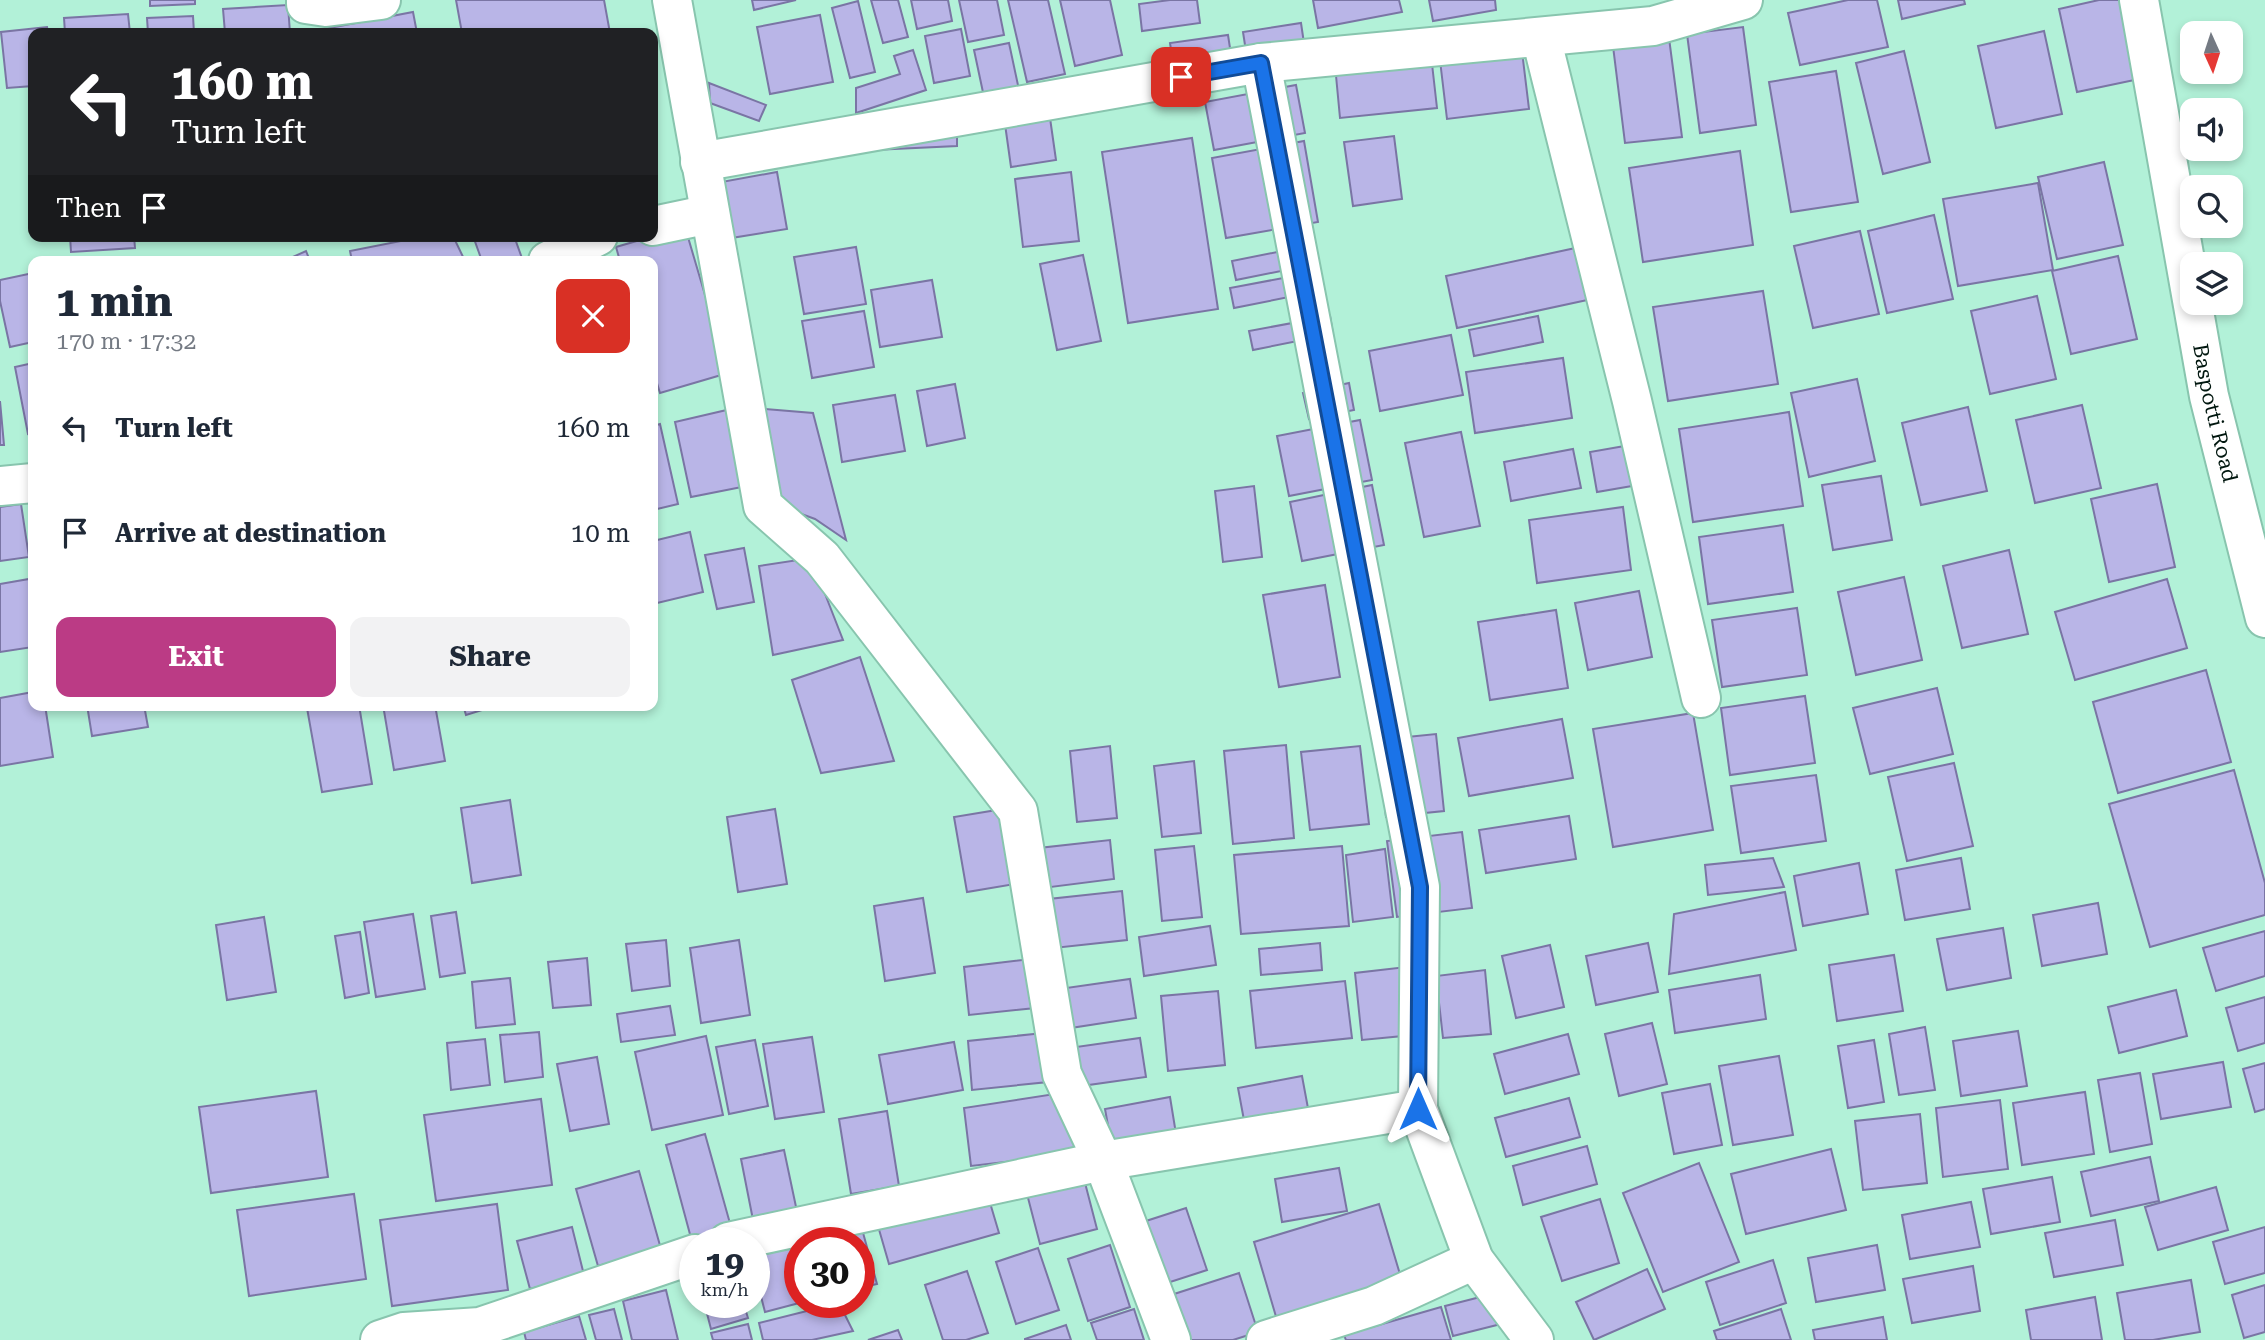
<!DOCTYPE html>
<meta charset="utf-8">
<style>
body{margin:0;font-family:"Roboto Serif",serif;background:#f2f2f3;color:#1f2937;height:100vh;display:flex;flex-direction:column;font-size:26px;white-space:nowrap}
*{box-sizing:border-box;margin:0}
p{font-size:23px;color:#747a83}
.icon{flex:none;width:38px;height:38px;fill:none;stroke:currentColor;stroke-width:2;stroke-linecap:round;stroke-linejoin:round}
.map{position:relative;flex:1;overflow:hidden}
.panel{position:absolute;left:28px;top:256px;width:630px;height:455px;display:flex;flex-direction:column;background:#fff;border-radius:14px;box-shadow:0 4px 10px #0003}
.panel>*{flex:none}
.top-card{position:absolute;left:28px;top:28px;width:630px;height:214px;border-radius:14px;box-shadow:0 4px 10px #0003;background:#202124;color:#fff;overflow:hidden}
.needle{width:46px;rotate:177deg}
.buttons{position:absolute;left:2180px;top:21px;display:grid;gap:14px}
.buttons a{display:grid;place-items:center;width:63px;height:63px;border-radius:14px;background:#fff;box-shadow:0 4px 10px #0003;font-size:35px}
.speed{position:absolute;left:679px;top:1227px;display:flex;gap:14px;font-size:35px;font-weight:700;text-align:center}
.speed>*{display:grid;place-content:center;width:91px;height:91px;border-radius:50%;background:#fff;box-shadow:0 4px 10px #0003;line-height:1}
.speed small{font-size:18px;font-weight:400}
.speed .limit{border:10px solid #d22;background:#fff;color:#111}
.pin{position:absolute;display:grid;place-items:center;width:60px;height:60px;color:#fff;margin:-30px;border-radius:14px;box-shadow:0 4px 10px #0006}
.me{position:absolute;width:77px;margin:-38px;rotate:0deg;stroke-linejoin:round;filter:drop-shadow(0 0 5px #0008)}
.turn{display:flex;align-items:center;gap:24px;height:147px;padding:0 28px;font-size:32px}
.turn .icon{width:91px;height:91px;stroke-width:2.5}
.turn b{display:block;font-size:49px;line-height:60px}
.then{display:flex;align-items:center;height:66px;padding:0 28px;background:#0003;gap:14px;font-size:26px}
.round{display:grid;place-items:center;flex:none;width:74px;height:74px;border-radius:14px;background:#f2f2f3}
.overview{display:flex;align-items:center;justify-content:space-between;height:119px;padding:0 28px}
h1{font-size:42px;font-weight:700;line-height:52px}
.action{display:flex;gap:14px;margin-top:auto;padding:14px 28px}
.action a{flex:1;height:80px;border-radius:14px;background:#bb3b85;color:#fff;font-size:28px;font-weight:700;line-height:80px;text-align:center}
.action a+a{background:#f2f2f3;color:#1f2937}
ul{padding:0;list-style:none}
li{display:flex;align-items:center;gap:21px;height:105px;padding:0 28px}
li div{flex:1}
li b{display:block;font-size:26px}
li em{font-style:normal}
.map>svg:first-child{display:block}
.building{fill:#b9b5e7;stroke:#7a75a4;stroke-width:2}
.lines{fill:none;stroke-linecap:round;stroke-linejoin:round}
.minor-casing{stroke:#88c5ae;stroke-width:42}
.minor{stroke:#fff;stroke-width:38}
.route-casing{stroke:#114b97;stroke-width:18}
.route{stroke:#1a73e8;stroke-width:12}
.labels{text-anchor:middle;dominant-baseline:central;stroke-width:6;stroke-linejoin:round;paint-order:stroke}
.street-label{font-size:21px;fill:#01170f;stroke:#fff}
</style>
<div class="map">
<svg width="2265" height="1340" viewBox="0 0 2265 1340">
<rect width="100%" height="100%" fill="#b2f1d8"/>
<g class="building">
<polygon points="150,0 195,0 195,4 150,6"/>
<polygon points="456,0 604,0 610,33 462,33"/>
<polygon points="752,0 796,0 754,10"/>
<polygon points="871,0 898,0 908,37 883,43"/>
<polygon points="911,0 948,0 952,21 917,29"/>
<polygon points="959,0 997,0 1004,35 968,42"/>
<polygon points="1008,0 1048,0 1065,74 1027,82"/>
<polygon points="1060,0 1110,0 1122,55 1075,66"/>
<polygon points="1170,0 1197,0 1200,23 1142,31 1139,4"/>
<polygon points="1313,0 1399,0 1402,12 1318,28"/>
<polygon points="1429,0 1495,0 1496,10 1433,21"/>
<polygon points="1848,0 1877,0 1888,47 1800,65 1788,13"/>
<polygon points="1898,0 1964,0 1965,4 1902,19"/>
<polygon points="2099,0 2126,0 2144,78 2077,92 2059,9"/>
<polygon points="858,1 875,72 850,78 832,8"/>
<polygon points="288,5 290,33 225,33 223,9"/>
<polygon points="413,12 417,33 320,33 319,30"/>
<polygon points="128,14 130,33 65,33 64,18"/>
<polygon points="820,15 833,82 770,94 757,27"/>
<polygon points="193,16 194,33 148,33 147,18"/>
<polygon points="1301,23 1305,50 1247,58 1243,32"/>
<polygon points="47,27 48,33 33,33 33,86 7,88 1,32"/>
<polygon points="1743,27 1756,125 1700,133 1687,34"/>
<polygon points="961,29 970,76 934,83 925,36"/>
<polygon points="2044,31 2062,114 1996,128 1978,46"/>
<polygon points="1228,35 1232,61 1174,69 1170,43"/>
<polygon points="1669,38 1682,137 1625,143 1613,46"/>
<polygon points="1009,43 1019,90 984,97 974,50"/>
<polygon points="1521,43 1529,109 1447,119 1439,52"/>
<polygon points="913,50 926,90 856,113 856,88 900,74 894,56"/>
<polygon points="1904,51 1930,162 1883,174 1856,63"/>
<polygon points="1431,55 1437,108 1340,118 1335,65"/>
<polygon points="1836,71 1858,202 1791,212 1769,82"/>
<polygon points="709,83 766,105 759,121 710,103"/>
<polygon points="1296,85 1305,133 1214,150 1205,102"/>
<polygon points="1049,111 1056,160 1011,167 1004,117"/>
<polygon points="957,130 957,146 873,150"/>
<polygon points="1394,136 1402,199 1353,206 1344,142"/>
<polygon points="1192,138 1218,309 1128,323 1102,152"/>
<polygon points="1304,141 1318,222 1226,238 1212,158"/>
<polygon points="1740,151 1753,245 1643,262 1629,168"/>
<polygon points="2104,162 2123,245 2057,259 2038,177"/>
<polygon points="777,172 787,229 725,239 716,183"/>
<polygon points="1071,172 1079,241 1023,247 1015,179"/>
<polygon points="2038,183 2053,270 1958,286 1943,199"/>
<polygon points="1934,215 1953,299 1887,313 1868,231"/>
<polygon points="685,227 728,373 660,393 653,370 653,261 620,261 616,247"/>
<polygon points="1860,231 1879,314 1813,328 1794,246"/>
<polygon points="70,236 134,236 135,248 71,252"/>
<polygon points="426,236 453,236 465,261 352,261 350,251"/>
<polygon points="473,236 514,236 523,261 482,261"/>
<polygon points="1312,245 1316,264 1236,280 1232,261"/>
<polygon points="856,247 866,304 804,314 794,257"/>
<polygon points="1580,247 1592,299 1457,328 1446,276"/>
<polygon points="306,251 310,261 284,261"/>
<polygon points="1083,255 1101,341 1057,350 1040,264"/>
<polygon points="2118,256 2137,339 2071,354 2052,271"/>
<polygon points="33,273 33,342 10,347 0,301 0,280"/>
<polygon points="1310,273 1314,292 1234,308 1230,288"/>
<polygon points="932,280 942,337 880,347 871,290"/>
<polygon points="1763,291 1778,384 1668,401 1653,307"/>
<polygon points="2037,296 2056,379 1990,394 1971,311"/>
<polygon points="864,311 874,367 812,378 802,321"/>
<polygon points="1330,316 1333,334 1253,350 1249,331"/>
<polygon points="1538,316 1543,342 1474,356 1469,330"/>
<polygon points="1451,335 1463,395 1380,411 1369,351"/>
<polygon points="1563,358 1572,418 1475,433 1466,372"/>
<polygon points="33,363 33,433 28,434 15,367"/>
<polygon points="1857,379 1875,461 1809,477 1791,393"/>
<polygon points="1349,383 1354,410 1309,419 1303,393"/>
<polygon points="955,384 965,438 927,446 917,391"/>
<polygon points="895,395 905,451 842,462 833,405"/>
<polygon points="0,401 4,445 0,445"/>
<polygon points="2082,405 2101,488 2035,503 2016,420"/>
<polygon points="1968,407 1987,491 1921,505 1902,423"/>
<polygon points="752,408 813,413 846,540 815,519 785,508 770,478"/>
<polygon points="731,409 752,485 691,497 675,422"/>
<polygon points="1789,412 1803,506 1693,522 1679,429"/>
<polygon points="1360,420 1372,480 1289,496 1277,436"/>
<polygon points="660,424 678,504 653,510 653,426"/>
<polygon points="1461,432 1480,526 1424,537 1405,443"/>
<polygon points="1659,440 1667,480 1597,492 1590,452"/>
<polygon points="1573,449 1581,488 1511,501 1504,462"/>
<polygon points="1881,476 1892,540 1833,550 1822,485"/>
<polygon points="2157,484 2175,567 2109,582 2091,499"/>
<polygon points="1372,485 1384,545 1302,561 1290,502"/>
<polygon points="1254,486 1262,557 1223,562 1215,491"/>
<polygon points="21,504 29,557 0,561 0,507"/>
<polygon points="1623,507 1631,570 1537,583 1529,520"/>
<polygon points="1783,525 1793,592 1708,604 1699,537"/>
<polygon points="690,532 703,592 653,604 653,541"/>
<polygon points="744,548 754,602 717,609 705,555"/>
<polygon points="2009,550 2028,634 1962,648 1943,566"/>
<polygon points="811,558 843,640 773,655 759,566"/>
<polygon points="1904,577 1922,660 1856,675 1838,592"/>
<polygon points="29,579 33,603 33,647 0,652 0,584"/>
<polygon points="2167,579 2187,648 2075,680 2055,612"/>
<polygon points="1325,585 1340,677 1279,687 1263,595"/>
<polygon points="1639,591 1652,657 1588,670 1575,603"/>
<polygon points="1797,608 1807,675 1722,687 1712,620"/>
<polygon points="1556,610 1568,688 1490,700 1478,622"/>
<polygon points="860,657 894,761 821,773 792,680"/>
<polygon points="2206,670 2231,762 2118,793 2093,702"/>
<polygon points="1937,688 1953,754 1870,774 1853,708"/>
<polygon points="33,692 33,705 45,705 53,757 0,766 0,698"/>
<polygon points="1805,696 1815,763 1730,775 1721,708"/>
<polygon points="87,705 144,705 148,727 92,736"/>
<polygon points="322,705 359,705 372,784 322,792 307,708"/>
<polygon points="383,705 435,705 445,761 394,770"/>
<polygon points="463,705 498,705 466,715"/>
<polygon points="1693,713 1713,830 1613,847 1593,729"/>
<polygon points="1562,719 1573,778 1469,796 1458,738"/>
<polygon points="1436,734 1444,811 1386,817 1378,740"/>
<polygon points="1286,745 1294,838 1233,844 1224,751"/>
<polygon points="1110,746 1117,818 1077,822 1070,751"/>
<polygon points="1360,746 1369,824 1310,830 1301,752"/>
<polygon points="1194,761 1201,833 1162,837 1154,766"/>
<polygon points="1954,763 1973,846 1907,861 1888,777"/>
<polygon points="2234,770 2265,883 2265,915 2150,947 2109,804"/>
<polygon points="1816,775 1826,841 1741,853 1731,786"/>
<polygon points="510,800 521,875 472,883 461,808"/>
<polygon points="775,809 787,884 738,892 727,817"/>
<polygon points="1003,809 1015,884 967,892 954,817"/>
<polygon points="1569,816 1576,859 1486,873 1479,830"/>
<polygon points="1462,832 1472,908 1397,917 1387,841"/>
<polygon points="1110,840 1114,879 1043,888 1039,848"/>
<polygon points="1194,846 1202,917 1162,921 1155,850"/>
<polygon points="1342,846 1349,926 1241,934 1234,855"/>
<polygon points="1385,849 1393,917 1353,922 1346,855"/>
<polygon points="1773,858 1784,887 1708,895 1705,865"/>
<polygon points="1961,858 1970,909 1905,920 1896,870"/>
<polygon points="1859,863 1868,914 1803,926 1794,876"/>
<polygon points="1122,891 1127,940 1054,948 1049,899"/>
<polygon points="1785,892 1796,950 1669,974 1674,914"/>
<polygon points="923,898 935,973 885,981 874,906"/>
<polygon points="2098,903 2107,954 2042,966 2033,915"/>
<polygon points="456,912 465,973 440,977 431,916"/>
<polygon points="413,914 425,989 376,997 364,922"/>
<polygon points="264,917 276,992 227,1000 216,925"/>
<polygon points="1210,926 1216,965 1144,976 1139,937"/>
<polygon points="2003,928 2011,978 1947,990 1937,939"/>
<polygon points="2265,931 2265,976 2216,991 2203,948"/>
<polygon points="360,932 369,993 345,998 335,936"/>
<polygon points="666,940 670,986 632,991 626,944"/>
<polygon points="739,940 750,1015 701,1023 690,948"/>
<polygon points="1320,943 1322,970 1261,975 1259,949"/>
<polygon points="1648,943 1658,992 1596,1005 1586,956"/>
<polygon points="1550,945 1564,1007 1516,1018 1502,956"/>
<polygon points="1894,955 1903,1011 1837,1021 1829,965"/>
<polygon points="587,958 591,1005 553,1008 548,962"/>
<polygon points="1040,958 1045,1007 969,1015 964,967"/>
<polygon points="1406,967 1413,1035 1362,1040 1355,973"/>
<polygon points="1485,970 1491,1034 1443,1038 1436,976"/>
<polygon points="1760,975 1766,1019 1675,1033 1669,990"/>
<polygon points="510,978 515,1024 476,1028 472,982"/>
<polygon points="1130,979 1136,1018 1064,1029 1059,989"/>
<polygon points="1345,981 1352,1038 1256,1048 1250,991"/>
<polygon points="2176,990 2187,1036 2119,1053 2108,1007"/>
<polygon points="1218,991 1225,1065 1168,1071 1161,996"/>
<polygon points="2265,997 2265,1043 2238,1051 2226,1008"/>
<polygon points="670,1006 675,1035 621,1042 617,1014"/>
<polygon points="1652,1023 1667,1084 1619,1096 1605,1034"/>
<polygon points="1925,1027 1935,1090 1899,1095 1889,1034"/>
<polygon points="2018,1031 2027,1086 1961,1096 1953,1041"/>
<polygon points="539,1032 543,1077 505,1082 500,1035"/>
<polygon points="1043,1033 1048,1082 972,1090 968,1041"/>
<polygon points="1568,1034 1579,1074 1505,1094 1494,1054"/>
<polygon points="706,1036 723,1115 652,1130 635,1052"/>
<polygon points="812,1037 824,1112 775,1119 763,1044"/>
<polygon points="1140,1038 1146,1077 1074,1087 1069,1048"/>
<polygon points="485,1039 490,1085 451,1090 447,1043"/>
<polygon points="755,1040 768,1106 729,1114 716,1047"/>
<polygon points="1874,1040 1884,1102 1848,1108 1838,1046"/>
<polygon points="954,1042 963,1090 888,1104 879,1055"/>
<polygon points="1779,1056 1793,1135 1733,1145 1719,1066"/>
<polygon points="597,1057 609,1124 570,1131 557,1064"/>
<polygon points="2223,1062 2231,1107 2161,1119 2153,1074"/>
<polygon points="2265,1063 2265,1109 2255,1112 2243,1069"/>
<polygon points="2140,1073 2152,1144 2110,1152 2098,1080"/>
<polygon points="1302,1076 1310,1119 1246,1131 1238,1088"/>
<polygon points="1710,1084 1722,1145 1674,1154 1662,1093"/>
<polygon points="316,1091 328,1177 211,1193 199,1107"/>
<polygon points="2085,1092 2094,1154 2022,1165 2013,1103"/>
<polygon points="1061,1093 1081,1153 971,1166 964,1108"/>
<polygon points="1170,1097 1177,1140 1113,1153 1105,1109"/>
<polygon points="1569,1098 1580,1137 1506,1157 1495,1118"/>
<polygon points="541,1099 552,1185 436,1201 424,1115"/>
<polygon points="2000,1100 2008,1169 1943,1177 1936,1108"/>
<polygon points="887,1111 899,1186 851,1194 839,1119"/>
<polygon points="1920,1114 1927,1183 1863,1190 1855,1121"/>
<polygon points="705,1134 731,1227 691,1238 666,1145"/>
<polygon points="1587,1146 1597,1184 1523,1205 1513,1166"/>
<polygon points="1831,1149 1846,1210 1746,1234 1731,1174"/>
<polygon points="784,1150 799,1221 755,1230 741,1159"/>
<polygon points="2150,1157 2159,1201 2091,1216 2081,1172"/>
<polygon points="1699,1163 1739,1262 1663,1292 1623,1193"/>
<polygon points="1339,1168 1347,1211 1282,1222 1275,1179"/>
<polygon points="639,1171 661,1249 598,1266 576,1189"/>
<polygon points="2052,1177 2060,1222 1991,1234 1983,1189"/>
<polygon points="1084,1179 1097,1229 1040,1244 1027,1194"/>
<polygon points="2216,1187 2228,1230 2158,1250 2145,1207"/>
<polygon points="354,1194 366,1279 249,1296 237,1210"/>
<polygon points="988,1196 999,1233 889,1264 878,1226"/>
<polygon points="1600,1199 1619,1263 1562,1281 1541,1217"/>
<polygon points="1971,1202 1980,1247 1910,1259 1902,1215"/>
<polygon points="497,1204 508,1290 392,1306 380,1220"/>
<polygon points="1379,1204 1402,1281 1277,1320 1254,1242"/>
<polygon points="1186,1208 1207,1270 1164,1284 1143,1222"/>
<polygon points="2115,1220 2123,1265 2054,1277 2045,1233"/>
<polygon points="572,1227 584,1275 530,1289 517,1241"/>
<polygon points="2265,1227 2265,1273 2225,1284 2213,1242"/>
<polygon points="862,1229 877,1284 859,1288 859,1242 808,1242"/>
<polygon points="800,1245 800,1302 803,1302 765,1312 754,1269 754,1256"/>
<polygon points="1110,1245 1130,1307 1088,1321 1068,1259"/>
<polygon points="1877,1245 1885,1290 1816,1302 1808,1258"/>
<polygon points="1038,1248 1059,1310 1016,1324 996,1262"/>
<polygon points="1773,1260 1786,1303 1720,1325 1706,1282"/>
<polygon points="1973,1266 1980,1311 1912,1323 1903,1279"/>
<polygon points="1647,1269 1665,1309 1594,1340 1576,1302"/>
<polygon points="967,1271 988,1333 966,1340 943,1340 925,1285"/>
<polygon points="1239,1273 1258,1332 1233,1340 1182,1340 1168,1296"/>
<polygon points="2191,1280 2200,1332 2153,1340 2125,1340 2117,1293"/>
<polygon points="2265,1285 2265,1332 2244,1338 2232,1295"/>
<polygon points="666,1290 678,1340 632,1340 623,1301"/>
<polygon points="1496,1293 1505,1323 1453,1336 1445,1306"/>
<polygon points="2095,1297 2102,1340 2031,1340 2026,1310"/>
<polygon points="704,1302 743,1302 748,1318 711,1329"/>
<polygon points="839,1303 853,1331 812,1340 763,1340 759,1323"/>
<polygon points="1441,1307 1451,1340 1346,1340 1344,1335"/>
<polygon points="614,1309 622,1340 596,1340 589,1315"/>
<polygon points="1134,1309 1144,1340 1097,1340 1091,1323"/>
<polygon points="1781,1309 1791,1340 1717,1340 1714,1331"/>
<polygon points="579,1316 586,1340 526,1340 524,1332"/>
<polygon points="1883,1317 1887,1340 1815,1340 1813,1330"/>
<polygon points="748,1324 752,1340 713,1340 711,1333"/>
<polygon points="1066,1325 1071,1340 1025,1340 1025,1339"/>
<polygon points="898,1330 902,1340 868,1340"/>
</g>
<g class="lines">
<g class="minor-casing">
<g id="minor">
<polyline points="306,0 306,4 326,7 381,0"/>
<polyline points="672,0 763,506 822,558 1018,811 1062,1074 1103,1161 1171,1340"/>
<path id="s1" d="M2139,0L2209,396L2265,618"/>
<polyline points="1541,37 1632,401 1701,698"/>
<polyline points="1261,63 1420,887 1418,1109 1474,1260 1534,1340"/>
<polyline points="700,162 1261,63 1653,26 1743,0"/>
<polyline points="653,226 710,214"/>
<polyline points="548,261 598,236"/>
<polyline points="0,486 33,483"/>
<polyline points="728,1242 1103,1161 1418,1109"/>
<polyline points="380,1340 404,1332 480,1327 695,1254"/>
<polyline points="1266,1340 1374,1306 1474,1260"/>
</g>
</g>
<use href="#minor" class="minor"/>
</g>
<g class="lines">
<g class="route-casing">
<polyline id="route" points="1181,77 1261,63 1420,887 1418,1109"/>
</g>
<use href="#route" class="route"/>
</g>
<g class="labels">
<g class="street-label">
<text stroke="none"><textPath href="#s1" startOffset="420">Baspotti Road</textPath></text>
</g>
</g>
</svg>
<div class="buttons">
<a><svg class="needle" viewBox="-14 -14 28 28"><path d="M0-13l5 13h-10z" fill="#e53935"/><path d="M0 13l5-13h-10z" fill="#747a83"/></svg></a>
<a><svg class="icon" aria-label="sound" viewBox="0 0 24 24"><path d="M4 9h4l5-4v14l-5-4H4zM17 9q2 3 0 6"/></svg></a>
<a><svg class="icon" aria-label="search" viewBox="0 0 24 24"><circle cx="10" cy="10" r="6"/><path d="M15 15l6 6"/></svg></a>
<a><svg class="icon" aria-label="layers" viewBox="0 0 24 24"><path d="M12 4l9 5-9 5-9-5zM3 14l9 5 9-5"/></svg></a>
</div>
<div class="speed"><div>19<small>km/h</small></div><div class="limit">30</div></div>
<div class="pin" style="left:1181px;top:77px;background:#d93025"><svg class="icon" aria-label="arrive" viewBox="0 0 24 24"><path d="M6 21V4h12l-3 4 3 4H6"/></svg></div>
<svg class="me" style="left:1418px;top:1109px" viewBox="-20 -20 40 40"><path d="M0-17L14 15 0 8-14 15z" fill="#1a73e8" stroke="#fff" stroke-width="4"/></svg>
<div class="top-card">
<div class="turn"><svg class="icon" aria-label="left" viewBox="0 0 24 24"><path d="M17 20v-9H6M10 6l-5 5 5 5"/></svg><div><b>160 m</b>Turn left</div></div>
<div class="then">Then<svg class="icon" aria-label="arrive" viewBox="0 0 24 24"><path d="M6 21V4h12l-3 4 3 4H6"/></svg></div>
</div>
<section class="panel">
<div class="overview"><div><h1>1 min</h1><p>170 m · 17:32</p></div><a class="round" style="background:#d93025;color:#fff"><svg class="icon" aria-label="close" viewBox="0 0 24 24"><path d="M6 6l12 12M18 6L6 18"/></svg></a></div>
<ul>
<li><svg class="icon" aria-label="left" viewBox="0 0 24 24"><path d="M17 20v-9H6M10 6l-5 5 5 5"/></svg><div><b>Turn left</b></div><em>160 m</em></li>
<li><svg class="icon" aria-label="arrive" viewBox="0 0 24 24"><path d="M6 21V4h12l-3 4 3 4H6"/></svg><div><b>Arrive at destination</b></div><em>10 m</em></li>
</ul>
<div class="action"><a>Exit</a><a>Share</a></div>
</section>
</div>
